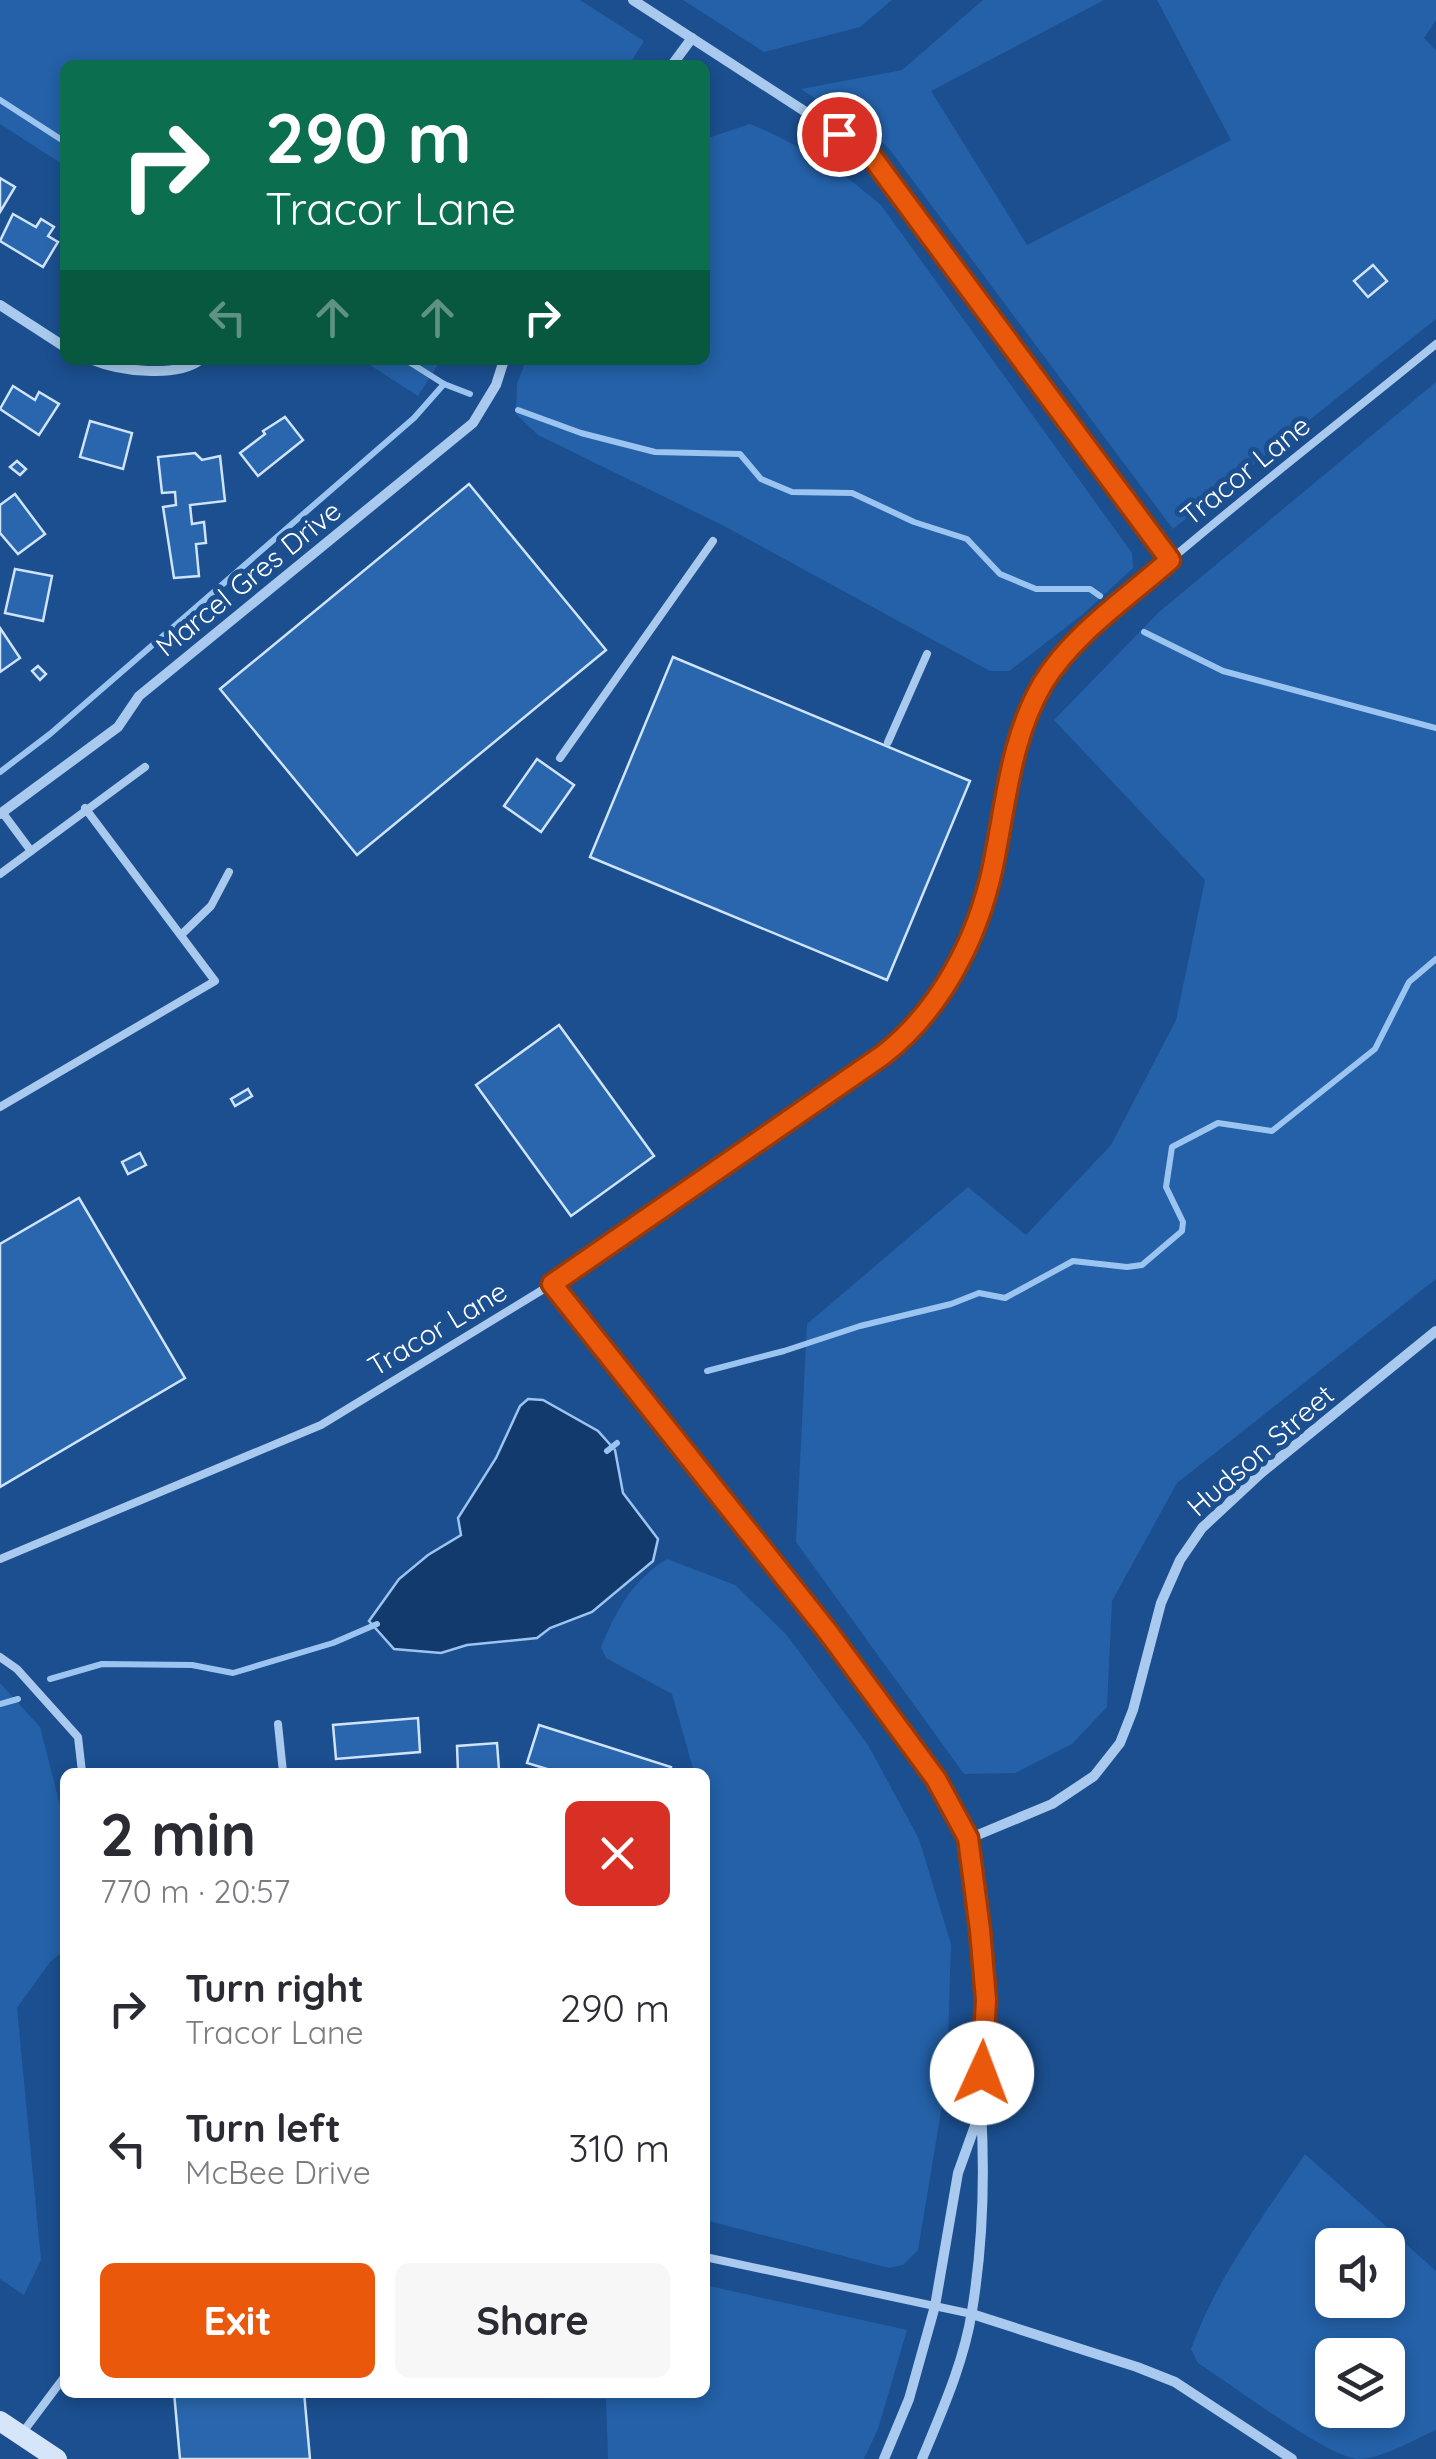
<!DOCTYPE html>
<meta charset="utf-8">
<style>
body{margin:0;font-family:Quicksand,sans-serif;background:#f7f7f7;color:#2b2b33;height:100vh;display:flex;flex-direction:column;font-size:38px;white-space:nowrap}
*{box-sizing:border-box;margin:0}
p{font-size:32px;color:#7c7c81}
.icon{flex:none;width:55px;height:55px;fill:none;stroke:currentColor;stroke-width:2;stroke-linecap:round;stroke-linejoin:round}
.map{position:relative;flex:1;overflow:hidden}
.panel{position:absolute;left:60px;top:1768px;width:650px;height:630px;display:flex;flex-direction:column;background:#fff;border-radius:15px;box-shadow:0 5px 15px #0003}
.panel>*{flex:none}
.top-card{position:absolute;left:60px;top:60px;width:650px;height:305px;border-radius:15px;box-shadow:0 5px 15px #0003;background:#0b6e4f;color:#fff;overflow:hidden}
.fabs{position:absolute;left:1315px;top:2228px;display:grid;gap:20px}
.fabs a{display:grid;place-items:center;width:90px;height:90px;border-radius:15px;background:#fff;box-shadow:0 5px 15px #0003;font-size:50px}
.pin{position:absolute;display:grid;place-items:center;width:85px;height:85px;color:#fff;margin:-42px;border:5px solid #fff;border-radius:50%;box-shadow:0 2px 10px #0007}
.me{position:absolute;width:110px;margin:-55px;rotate:2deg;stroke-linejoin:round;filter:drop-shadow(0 0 8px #0008)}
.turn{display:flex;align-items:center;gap:35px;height:210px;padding:0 40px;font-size:45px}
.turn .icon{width:130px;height:130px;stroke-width:2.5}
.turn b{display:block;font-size:70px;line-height:85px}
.lanes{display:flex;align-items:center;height:95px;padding:0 40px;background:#0003;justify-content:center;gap:50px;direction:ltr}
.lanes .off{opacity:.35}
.round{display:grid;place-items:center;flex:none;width:105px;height:105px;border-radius:15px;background:#f7f7f7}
.head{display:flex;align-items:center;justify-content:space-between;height:170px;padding:0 40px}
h1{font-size:60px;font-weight:700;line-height:75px}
.action{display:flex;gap:20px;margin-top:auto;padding:20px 40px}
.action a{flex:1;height:115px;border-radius:15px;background:#ea580c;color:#fff;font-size:40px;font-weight:700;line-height:115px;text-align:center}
.action a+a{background:#f7f7f7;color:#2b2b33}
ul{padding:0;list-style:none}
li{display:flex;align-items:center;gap:30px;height:140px;padding:0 40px}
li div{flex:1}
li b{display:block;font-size:38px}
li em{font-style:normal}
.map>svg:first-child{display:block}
.green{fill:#2461a8;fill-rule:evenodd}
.water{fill:#123a6d;stroke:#9cc4f0;stroke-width:2.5}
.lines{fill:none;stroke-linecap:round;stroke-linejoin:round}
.stream{stroke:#9cc4f0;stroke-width:6}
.building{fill:#2a66ad;stroke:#cfe3fa;stroke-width:2.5}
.service{stroke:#a9c9ee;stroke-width:8}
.minor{stroke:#a9c9ee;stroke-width:10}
.secondary{stroke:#d6e6fa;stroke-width:20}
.route-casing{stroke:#983908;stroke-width:25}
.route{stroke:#ea580c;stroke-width:18}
.labels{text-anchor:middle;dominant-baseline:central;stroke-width:10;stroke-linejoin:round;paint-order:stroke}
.street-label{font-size:28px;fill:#fff;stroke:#1b4f8f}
</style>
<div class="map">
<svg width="1436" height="2459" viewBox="0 0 1436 2459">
<rect width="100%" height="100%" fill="#1b4f8f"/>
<g class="green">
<polygon points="0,0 580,0 644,41 629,65 65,65 65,166 0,124"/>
<polygon points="683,0 892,0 860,27 764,52"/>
<polygon points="983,0 1104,0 931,91 1027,245 1231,140 1157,0 1436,0 1436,20 1424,38 1436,50 1436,319 1173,529 887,146 801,89 902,70"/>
<path d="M750,124C799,144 841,171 881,205L1132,553L1133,568L1082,615L1009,671H990L726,527L538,435L516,414L517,384L526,360H705V139Z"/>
<polygon points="362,360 441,360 418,396"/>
<polygon points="1436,382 1436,1279 1177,1483 1112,1601 1107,1707 1072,1744 1015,1773 964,1774 796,1542 807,1324 968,1187 1026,1235 1111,1145 1176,1020 1205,880 1054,720 1159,612"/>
<path d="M667,1559L735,1585L786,1634L868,1745L919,1839L951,1944L947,2075L918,2250L903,2265L889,2268L705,2220V1772H694L672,1694L606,1658L601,1647C616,1610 633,1580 667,1559Z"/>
<polygon points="0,1683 40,1727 65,1825 65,1950 50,1962 17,2008 41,2260 24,2295 0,2279"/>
<path d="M1305,2154L1436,2271V2430C1413,2440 1382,2459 1357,2459C1324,2455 1231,2384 1198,2363L1191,2349C1216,2279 1264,2215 1305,2154ZM1332,2245H1388V2300H1332ZM1332,2355H1388V2410H1332Z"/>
<polygon points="705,2285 907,2330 878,2429 864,2459 608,2459 606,2399 498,2398 489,2393 705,2392"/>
</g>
<polygon class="water" points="528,1399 543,1400 598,1431 615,1450 623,1493 658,1539 653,1561 592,1612 550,1628 537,1638 467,1645 441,1653 394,1649 369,1621 399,1579 428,1555 461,1535 458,1518 496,1458 520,1406"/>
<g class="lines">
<g class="stream">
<polyline points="0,100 65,142"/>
<polyline points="406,360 444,384 470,394"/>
<polyline points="518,410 581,433 655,452 740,454 761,479 792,492 852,493 914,522 967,539 1000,574 1036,589 1090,589 1100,596"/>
<polyline points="1144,632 1223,671 1436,728"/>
<polyline points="0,772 50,734 414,418 444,384"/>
<polyline points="707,1371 784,1351 860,1326 951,1304 979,1293 1005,1298 1073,1261 1127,1267 1142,1265 1182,1231 1183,1222 1166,1187 1172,1147 1218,1123 1272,1131 1375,1049 1409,982 1436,959"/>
<polyline points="607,1451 617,1443"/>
<polyline points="50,1679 102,1664 192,1665 233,1673 333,1643 377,1624"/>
<polyline points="0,1704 18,1699"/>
</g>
</g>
<g class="building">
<polygon points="0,178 15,187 0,212"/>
<polygon points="13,214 36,227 41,219 54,227 48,236 58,242 43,267 0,241"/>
<polygon points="1373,265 1387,281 1368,297 1354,281"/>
<polygon points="13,386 35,400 39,392 59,404 39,435 0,409"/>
<polygon points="285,417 303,440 258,476 240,453 265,434 263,431"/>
<polygon points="90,421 132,433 123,469 80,457"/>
<polygon points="195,453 202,460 220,456 225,501 190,505 192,524 204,522 206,543 196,544 199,576 174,578 163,507 176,505 175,492 162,493 158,457"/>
<polygon points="17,461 26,469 20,475 10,467"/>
<polygon points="469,484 606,650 357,855 220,689"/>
<polygon points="15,494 45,534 18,554 0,533 0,505"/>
<polygon points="15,569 52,576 43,621 5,613"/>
<polygon points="0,628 20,658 0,672"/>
<polygon points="673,657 970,781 887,980 590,857"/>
<polygon points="38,666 46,674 40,680 32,671"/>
<polygon points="537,759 574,785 541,832 504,806"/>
<polygon points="559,1025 654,1156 571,1216 476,1085"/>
<polygon points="248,1089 252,1096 235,1106 231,1099"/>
<polygon points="140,1153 146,1165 128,1174 122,1162"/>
<polygon points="79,1198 185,1378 0,1487 0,1244"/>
<polygon points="418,1718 420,1752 336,1759 333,1725"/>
<polygon points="539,1725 671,1767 670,1772 557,1772 527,1763"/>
<polygon points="497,1743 499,1770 458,1772 457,1746"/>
<polygon points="174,2392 304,2392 310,2459 180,2459"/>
</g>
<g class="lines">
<g class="service">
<polyline points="888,742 927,654"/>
<polyline points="560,758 713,541"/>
<polyline points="2,812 31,851"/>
<polyline points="0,874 145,767"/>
<polyline points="181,935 211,906 229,872"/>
<polyline points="0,1107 215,981 85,808"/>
<path d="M0,1559L321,1425L552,1284L901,1041C945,990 978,935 993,869C1007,804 1010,747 1042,687C1064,645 1108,615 1142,584C1238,501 1338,424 1436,344"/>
<polyline points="0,1657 17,1669 78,1737 82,1772"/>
<polyline points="278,1724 283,1772"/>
<polyline points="705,2257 972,2314"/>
<polyline points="23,2432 65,2376"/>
</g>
<g class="minor">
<polyline points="633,0 869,153 1170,560"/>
<polyline points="672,65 692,38"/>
<polyline points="0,305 65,347"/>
<path d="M93,360C120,371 176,378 200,360"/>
<polyline points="0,814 118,727 139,696 473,423 496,385 504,360"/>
<polyline points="552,1284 828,1632 936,1779 968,1839 981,1930 986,2000 981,2109"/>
<polyline points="968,1839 1052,1804 1094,1776 1120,1743 1133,1710 1161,1603 1180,1560 1202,1528 1261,1473 1436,1331"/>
<polyline points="972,2314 1137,2367 1175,2382 1292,2459"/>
<path d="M884,2459L909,2399L935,2306L958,2173L981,2109C985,2177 983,2244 972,2311C964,2362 942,2411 922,2459"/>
</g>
<polyline class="secondary" points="0,2421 57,2459"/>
</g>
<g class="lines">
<g class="route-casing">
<path id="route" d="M839,134L869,153L1170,560C1127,598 1073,634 1043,683C1010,739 1006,804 993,866C978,938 941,1010 883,1055L552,1284L828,1632L936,1779L968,1838L980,1930L986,2000L982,2073"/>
</g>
<use href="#route" class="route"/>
</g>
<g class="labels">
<g class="street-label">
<text transform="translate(1245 470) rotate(-39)">Tracor Lane</text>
<text transform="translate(248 578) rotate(-39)">Marcel Gres Drive</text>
<text transform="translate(437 1328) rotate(-31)">Tracor Lane</text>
<text transform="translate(1260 1450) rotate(-41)">Hudson Street</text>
</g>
</g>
</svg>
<div class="fabs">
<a><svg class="icon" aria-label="sound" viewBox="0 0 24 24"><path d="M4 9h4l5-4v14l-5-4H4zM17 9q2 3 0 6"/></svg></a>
<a><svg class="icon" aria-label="layers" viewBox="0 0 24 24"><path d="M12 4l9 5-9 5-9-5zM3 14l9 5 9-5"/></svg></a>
</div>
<div class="pin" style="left:839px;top:134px;background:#d93025"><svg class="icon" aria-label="arrive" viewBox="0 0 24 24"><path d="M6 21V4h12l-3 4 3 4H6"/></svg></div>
<svg class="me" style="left:982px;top:2073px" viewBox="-20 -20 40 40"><circle r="19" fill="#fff"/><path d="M0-13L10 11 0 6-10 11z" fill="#ea580c"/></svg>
<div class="top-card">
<div class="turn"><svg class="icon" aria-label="right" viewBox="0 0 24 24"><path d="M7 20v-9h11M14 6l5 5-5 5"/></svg><div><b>290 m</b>Tracor Lane</div></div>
<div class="lanes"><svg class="icon off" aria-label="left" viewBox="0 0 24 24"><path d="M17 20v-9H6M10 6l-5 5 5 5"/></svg><svg class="icon off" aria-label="ahead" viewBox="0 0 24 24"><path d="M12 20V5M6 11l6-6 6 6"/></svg><svg class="icon off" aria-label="ahead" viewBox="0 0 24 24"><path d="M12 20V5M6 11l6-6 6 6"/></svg><svg class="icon" aria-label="right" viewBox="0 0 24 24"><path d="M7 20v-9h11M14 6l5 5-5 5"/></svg></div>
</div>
<section class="panel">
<div class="head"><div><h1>2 min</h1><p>770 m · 20:57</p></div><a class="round" style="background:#d93025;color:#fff"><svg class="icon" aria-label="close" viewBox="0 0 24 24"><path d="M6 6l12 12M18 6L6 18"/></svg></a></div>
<ul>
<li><svg class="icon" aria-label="right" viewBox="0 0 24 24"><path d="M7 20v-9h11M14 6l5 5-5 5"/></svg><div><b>Turn right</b><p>Tracor Lane</p></div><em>290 m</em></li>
<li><svg class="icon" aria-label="left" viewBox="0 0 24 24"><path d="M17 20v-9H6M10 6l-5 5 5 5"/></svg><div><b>Turn left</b><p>McBee Drive</p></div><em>310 m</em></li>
</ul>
<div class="action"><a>Exit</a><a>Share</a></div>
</section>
</div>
